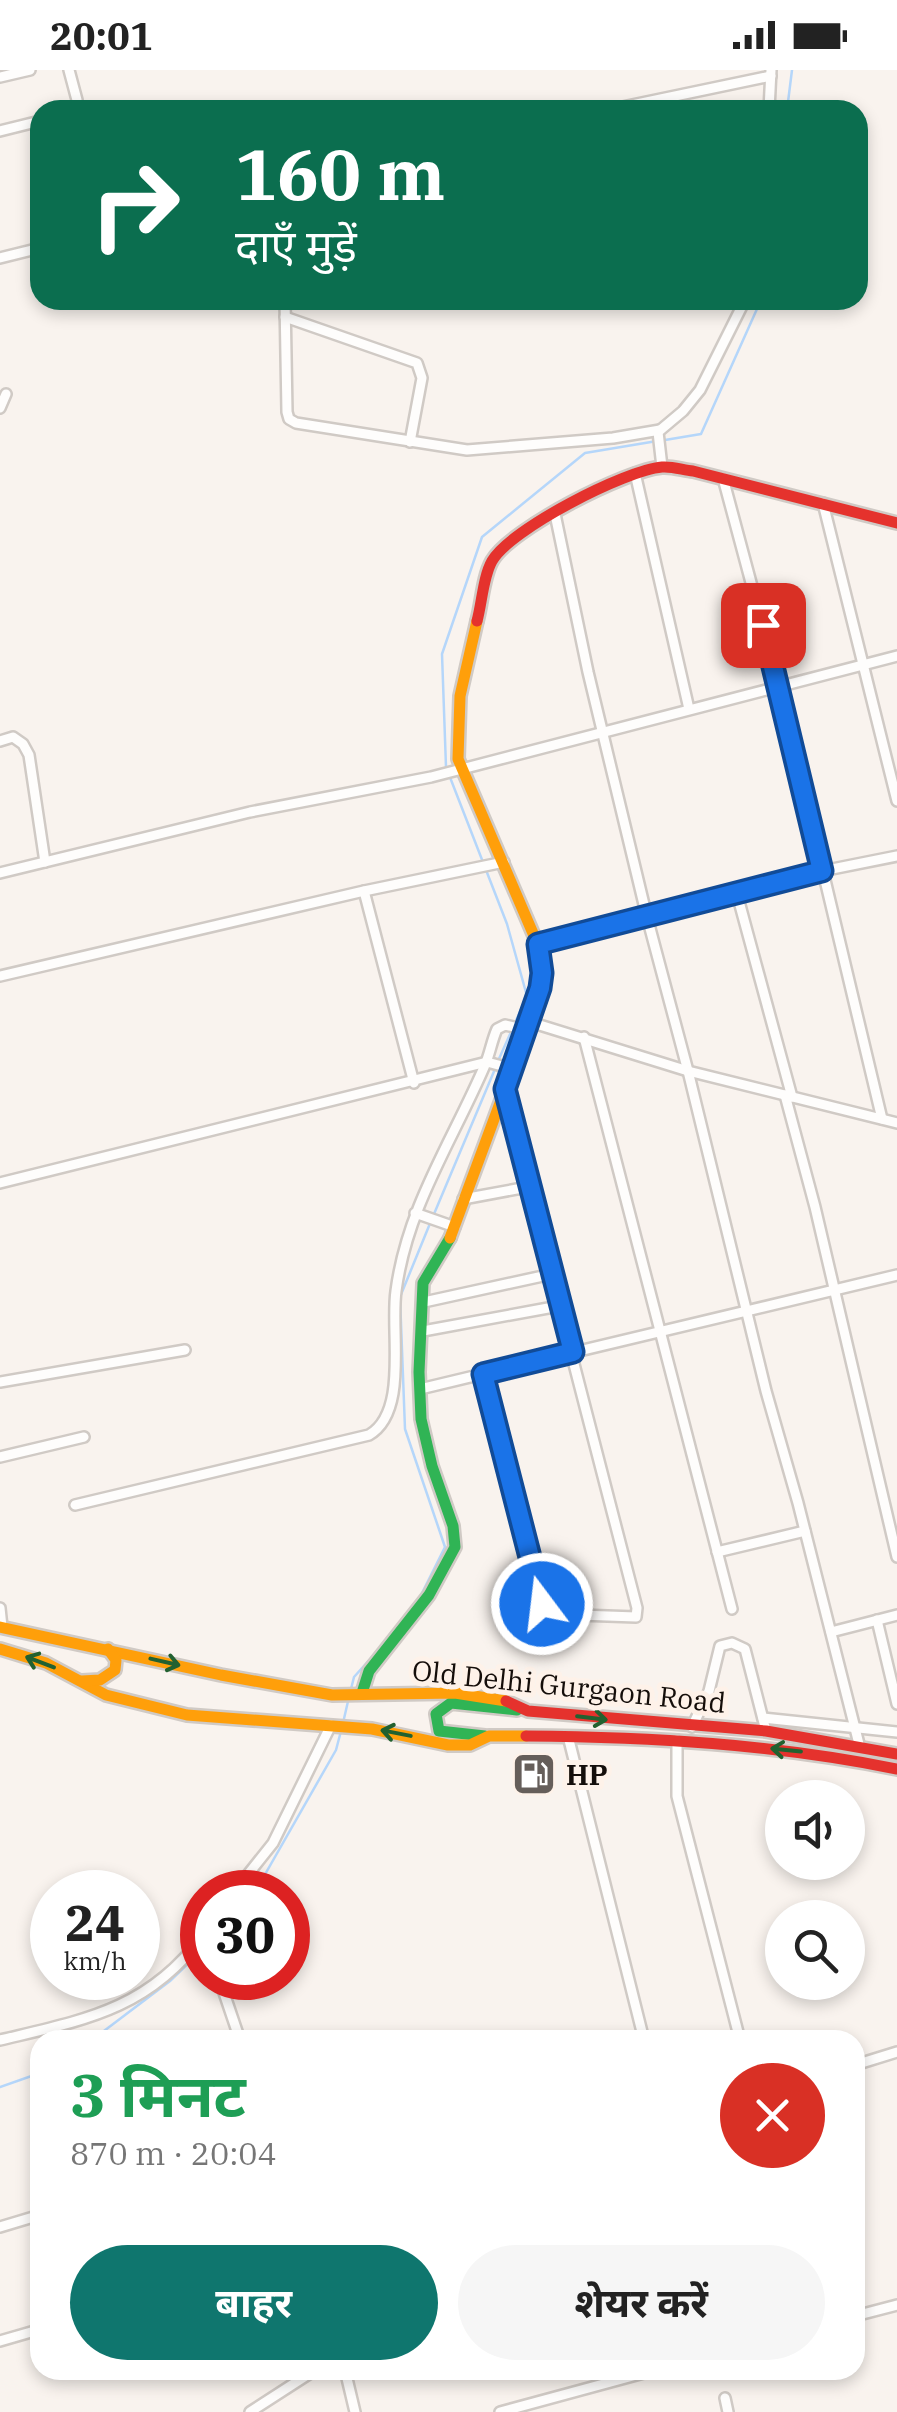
<!DOCTYPE html>
<html lang="hi">
<meta charset="utf-8">
<style>
body{margin:0;font-family:"IBM Plex Serif","Noto Sans Devanagari",serif;background:#f6f6f6;color:#222;height:100vh;display:flex;flex-direction:column;font-size:38px;white-space:nowrap}
*{box-sizing:border-box;margin:0}
p{font-size:32px;color:#767676}
.icon{flex:none;width:55px;height:55px;fill:none;stroke:currentColor;stroke-width:2;stroke-linecap:round;stroke-linejoin:round}
.map{position:relative;flex:1;overflow:hidden}
.sheet{position:absolute;left:30px;top:1960px;width:835px;height:350px;display:flex;flex-direction:column;background:#fff;border-radius:30px;box-shadow:0 5px 15px #0003}
.sheet>*{flex:none}
.hud{position:absolute;left:30px;top:30px;width:838px;height:210px;border-radius:30px;box-shadow:0 5px 15px #0003;background:#0b6e4f;color:#fff;overflow:hidden}
.fabs{position:absolute;left:765px;top:1710px;display:grid;gap:20px}
.fabs a{display:grid;place-items:center;width:100px;height:100px;border-radius:50%;background:#fff;box-shadow:0 5px 15px #0003;font-size:50px}
.speed{position:absolute;left:30px;top:1800px;display:flex;gap:20px;font-size:50px;font-weight:700;text-align:center}
.speed>*{display:grid;place-content:center;width:130px;height:130px;border-radius:50%;background:#fff;box-shadow:0 5px 15px #0003;line-height:1}
.speed small{font-size:25px;font-weight:400}
.speed .limit{border:15px solid #d22;background:#fff;color:#111}
.pin{position:absolute;display:grid;place-items:center;width:85px;height:85px;color:#fff;margin:-42px;border-radius:20px;box-shadow:0 5px 15px #0006}
.me{position:absolute;width:110px;margin:-55px;rotate:345deg;stroke-linejoin:round;filter:drop-shadow(0 0 8px #0008)}
.turn{display:flex;align-items:center;gap:35px;height:210px;padding:0 40px;font-size:45px}
.turn .icon{width:130px;height:130px;stroke-width:2.5}
.turn b{display:block;font-size:70px;line-height:85px}
.round{display:grid;place-items:center;flex:none;width:105px;height:105px;border-radius:52px;background:#f6f6f6}
.overview{display:flex;align-items:center;justify-content:space-between;height:170px;padding:0 40px}
h1{font-size:60px;font-weight:700;line-height:75px;color:#1e9e55}
.button{display:flex;gap:20px;margin-top:auto;padding:20px 40px}
.button a{flex:1;height:115px;border-radius:60px;background:#0f766e;color:#fff;font-size:40px;font-weight:700;line-height:115px;text-align:center}
.button a+a{background:#f6f6f6;color:#222}
.status{display:flex;justify-content:space-between;align-items:center;height:70px;padding:0 50px;background:#fff;direction:ltr}
.status svg{height:28px;fill:currentColor}
.map>svg:first-child{display:block}
.lines{fill:none;stroke-linecap:round;stroke-linejoin:round}
.stream{stroke:#b5d6fa;stroke-width:2.5}
.street-casing{stroke:#d0cac5;stroke-width:14}
.fast-casing{stroke:#d0cac5;stroke-width:16}
.slow-casing{stroke:#d0cac5;stroke-width:16}
.jam-casing{stroke:#d0cac5;stroke-width:16}
.street{stroke:#fefdfc;stroke-width:9}
.fast{stroke:#30b455;stroke-width:11}
.slow{stroke:#ff9f0a;stroke-width:11}
.jam{stroke:#e5322d;stroke-width:11}
.oneway{stroke:#226130}
.route-casing{stroke:#114b97;stroke-width:25}
.route{stroke:#1a73e8;stroke-width:18}
.labels{text-anchor:middle;dominant-baseline:central;stroke-width:10;stroke-linejoin:round;paint-order:stroke}
.street-label{font-size:28px;fill:#150e0a;stroke:#fef2e9}
.poi-label{font-size:28px;font-weight:bold;fill:#150e0a;stroke:#fef2e9;text-anchor:start}
</style>
<div class="status"><b>20:01</b><svg viewBox="0 0 49 12"><path d="M0 12V9h3v3zM5 12V6h3v6zM10 12V3h3v9zM15 12V0h3v12zM26 1h20v11H26zM47 4h2v5h-2z"/></svg></div>
<div class="map">
<svg width="897" height="2342" viewBox="0 0 897 2342">
<rect width="100%" height="100%" fill="#f9f3ee"/>
<g class="lines">
<g class="stream">
<polyline points="787,40 792,0"/>
<polyline points="665,370 701,364 761,230"/>
<polyline points="514,955 527,926 507,854 446,697 442,584 482,467 585,383 657,371"/>
<polyline points="498,991 511,962"/>
<polyline points="434,1144 495,999"/>
<polyline points="419,1529 445,1477 405,1359 400,1227 431,1151"/>
<polyline points="351,1619 354,1607 380,1578"/>
<polyline points="343,1653 349,1627"/>
<polyline points="255,1822 336,1680 341,1661"/>
<polyline points="92,1970 170,1911 202,1880"/>
<polyline points="0,2017 40,2003"/>
</g>
<g class="street-casing">
<g id="street">
<polyline points="69,0 77,30 76,40"/>
<polyline points="0,7 30,0"/>
<polyline points="608,40 771,6"/>
<polyline points="769,40 771,0"/>
<polyline points="0,61 40,51"/>
<polyline points="0,188 40,178"/>
<polyline points="285,230 287,342 289,349 296,353 467,380 613,368 660,360"/>
<polyline points="285,247 417,293 422,308 410,372"/>
<polyline points="0,338 6,324"/>
<polyline points="662,397 658,362 683,341 700,320 745,230"/>
<polyline points="635,403 689,639"/>
<polyline points="723,408 779,617 882,1049"/>
<polyline points="823,433 897,731"/>
<polyline points="555,444 588,602 647,847 688,1001 766,1321 798,1433 860,1678"/>
<polyline points="0,671 13,667 23,674 29,685 45,792"/>
<polyline points="0,803 250,742 431,707 897,586"/>
<polyline points="364,821 414,1013"/>
<polyline points="737,824 792,1027"/>
<polyline points="538,875 822,801 897,786"/>
<polyline points="0,906 364,821 504,792"/>
<polyline points="530,952 688,1001 897,1053"/>
<polyline points="584,967 732,1539"/>
<polyline points="785,1025 815,1137 897,1487"/>
<polyline points="0,1113 487,992 513,999"/>
<polyline points="463,1129 533,1116"/>
<polyline points="415,1143 455,1157"/>
<polyline points="424,1232 552,1204"/>
<polyline points="423,1261 559,1236"/>
<polyline points="483,1305 545,1541 551,1544 636,1547 637,1538 559,1236 533,1116 505,1019"/>
<polyline points="0,1312 185,1280"/>
<polyline points="420,1319 897,1205"/>
<polyline points="0,1387 84,1367"/>
<path d="M75,1435L369,1365C409,1342 390,1261 396,1221C407,1137 453,1070 485,995C490,983 492,970 497,959L505,955L527,960"/>
<polyline points="717,1482 805,1461"/>
<polyline points="0,1538 2,1557"/>
<polyline points="877,1550 897,1634"/>
<polyline points="831,1562 897,1545"/>
<polyline points="763,1648 897,1662"/>
<polyline points="692,1657 709,1621 720,1576 732,1573 745,1579 766,1661"/>
<polyline points="568,1666 644,1970"/>
<polyline points="677,1670 677,1726 740,1970"/>
<polyline points="234,1822 273,1773 331,1655"/>
<polyline points="219,1908 240,1970"/>
<path d="M0,1970C84,1950 147,1940 202,1867"/>
<polyline points="855,1995 897,1982"/>
<polyline points="0,2157 40,2145"/>
<polyline points="855,2246 897,2235"/>
<polyline points="0,2271 38,2260"/>
<polyline points="345,2300 355,2342"/>
<polyline points="725,2328 728,2342"/>
<polyline points="250,2342 315,2300"/>
<polyline points="500,2342 655,2300"/>
</g>
</g>
<g class="fast-casing">
<g id="fast">
<polyline points="362,1623 369,1601 429,1525 455,1477 453,1456 432,1396 421,1349 419,1302 423,1213 450,1168"/>
<polyline points="485,1666 439,1661 436,1644 451,1633 517,1640"/>
</g>
</g>
<g class="slow-casing">
<g id="slow">
<polyline points="450,1168 530,952 542,903 538,875 458,689 460,626 477,551"/>
<polyline points="0,1557 221,1605 332,1625 455,1623 506,1631"/>
<polyline points="0,1579 46,1593 106,1625 187,1645 372,1659 448,1675 470,1675 489,1666 526,1666"/>
<polyline points="82,1611 100,1610 115,1600 116,1590 108,1579"/>
</g>
</g>
<g class="jam-casing">
<g id="jam">
<path d="M477,551C482,533 483,507 492,491C510,459 626,400 662,397C672,396 683,400 693,401L897,453"/>
<polyline points="506,1631 528,1641 766,1661 897,1684"/>
<path d="M526,1666C651,1667 774,1674 897,1699"/>
</g>
</g>
<use href="#street" class="street"/>
<use href="#fast" class="fast"/>
<use href="#slow" class="slow"/>
<use href="#jam" class="jam"/>
</g>
<defs><path id="oneway-shaft" d="M-6 0H5M1.5-3L5.5 0L1.5 3" fill="none" stroke-width="1.6" stroke-linecap="round" stroke-linejoin="round" transform="scale(2.5)"/></defs>
<g class="oneway">
<use href="#oneway-shaft" transform="translate(40 1592) rotate(-159)"/>
<use href="#oneway-shaft" transform="translate(165 1592) rotate(13)"/>
<use href="#oneway-shaft" transform="translate(592 1648) rotate(7)"/>
<use href="#oneway-shaft" transform="translate(396 1663) rotate(-169)"/>
<use href="#oneway-shaft" transform="translate(786 1680) rotate(-174)"/>
</g>
<g class="lines">
<g class="route-casing">
<polyline id="route" points="542,1534 483,1304 573,1282 505,1019 540,918 542,903 538,874 822,801 763,555"/>
</g>
<use href="#route" class="route"/>
</g>
<defs>
<g id="fuel-square" transform="scale(2.25)"><rect x="-9" y="-9" width="18" height="18" rx="4" fill="#655e5a" stroke="#fef2e9"/><path d="M-5.5-6h7V0h2V4h1.3V-2.5L3-4.5l.8-.8L6-3V5H2.5V1h-1V6h-7ZM-4.2-4.7v3.2H.2V-4.7Z" fill="#fff"/></g>
</defs>
<g fill-rule="evenodd">
<use href="#fuel-square" x="534" y="1704"/>
</g>
<g class="labels">
<g class="street-label">
<text transform="translate(569 1616) rotate(6)">Old Delhi Gurgaon Road</text>
</g>
<g class="poi-label">
<text x="566" y="1704">HP</text>
</g>
</g>
</svg>
<div class="fabs">
<a><svg class="icon" aria-label="sound" viewBox="0 0 24 24"><path d="M4 9h4l5-4v14l-5-4H4zM17 9q2 3 0 6"/></svg></a>
<a><svg class="icon" aria-label="search" viewBox="0 0 24 24"><circle cx="10" cy="10" r="6"/><path d="M15 15l6 6"/></svg></a>
</div>
<div class="speed"><div>24<small>km/h</small></div><div class="limit">30</div></div>
<div class="pin" style="left:763px;top:555px;background:#d93025"><svg class="icon" aria-label="arrive" viewBox="0 0 24 24"><path d="M6 21V4h12l-3 4 3 4H6"/></svg></div>
<svg class="me" style="left:542px;top:1534px" viewBox="-20 -20 40 40"><circle r="17" fill="#1a73e8" stroke="#fff" stroke-width="3"/><path d="M0-11L8 9 0 5-8 9z" fill="#fff"/></svg>
<div class="hud">
<div class="turn"><svg class="icon" aria-label="right" viewBox="0 0 24 24"><path d="M7 20v-9h11M14 6l5 5-5 5"/></svg><div><b>160 m</b>दाएँ मुड़ें</div></div>
</div>
<section class="sheet">
<div class="overview"><div><h1>3 मिनट</h1><p>870 m · 20:04</p></div><a class="round" style="background:#d93025;color:#fff"><svg class="icon" aria-label="close" viewBox="0 0 24 24"><path d="M6 6l12 12M18 6L6 18"/></svg></a></div>
<div class="button"><a>बाहर</a><a>शेयर करें</a></div>
</section>
</div>
